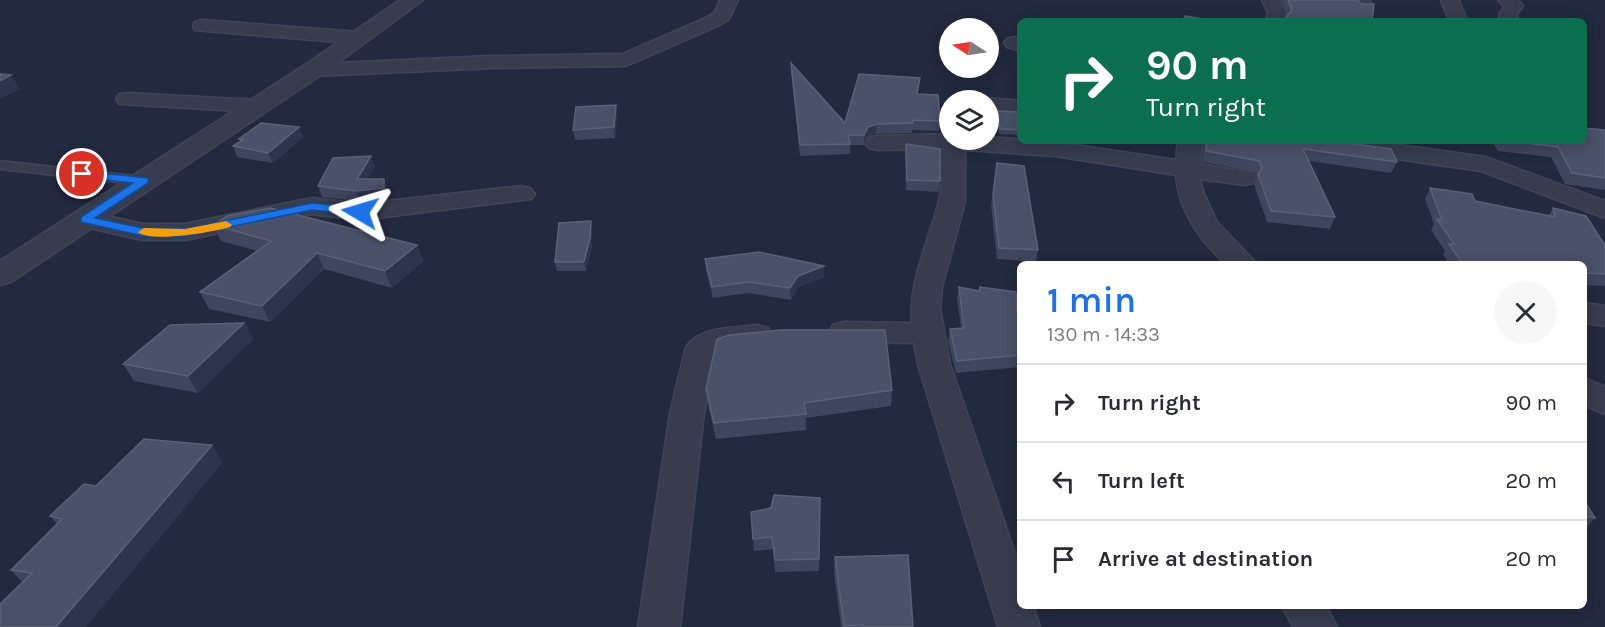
<!DOCTYPE html>
<meta charset="utf-8">
<style>
body{margin:0;font-family:Karla,sans-serif;background:#f7f7f7;color:#2b2b33;height:100vh;display:flex;flex-direction:column;font-size:22px;white-space:nowrap}
*{box-sizing:border-box;margin:0}
p{font-size:20px;color:#7c7c81}
.icon{flex:none;width:33px;height:33px;fill:none;stroke:currentColor;stroke-width:2;stroke-linecap:round;stroke-linejoin:round}
.map{position:relative;flex:1;overflow:hidden}
.side{position:absolute;left:1017px;top:261px;width:570px;height:348px;display:flex;flex-direction:column;background:#fff;border-radius:9px;box-shadow:0 3px 15px #0003}
.side>*{flex:none}
.top-card{position:absolute;left:1017px;top:18px;width:570px;height:126px;border-radius:9px;box-shadow:0 3px 15px #0003;background:#0b6e4f;color:#fff;overflow:hidden}
.needle{width:39px;rotate:282deg}
.tools{position:absolute;left:939px;top:18px;display:grid;gap:12px}
.tools a{display:grid;place-items:center;width:60px;height:60px;border-radius:50%;background:#fff;box-shadow:0 3px 15px #0003;font-size:30px}
.pin{position:absolute;display:grid;place-items:center;width:51px;height:51px;color:#fff;margin:-26px;border:3px solid #fff;border-radius:50%;box-shadow:0 2px 6px #0007}
.me{position:absolute;width:66px;margin:-33px;rotate:277deg;stroke-linejoin:round;filter:drop-shadow(0 0 4px #0008)}
.turn{display:flex;align-items:center;gap:21px;height:126px;padding:0 30px;font-size:27px}
.turn .icon{width:78px;height:78px;stroke-width:2.5}
.turn b{display:block;font-size:42px;line-height:51px}
.round{display:grid;place-items:center;flex:none;width:63px;height:63px;border-radius:32px;background:#f7f7f7}
.headline{display:flex;align-items:center;justify-content:space-between;height:102px;padding:0 30px}
h1{font-size:36px;font-weight:600;line-height:45px;color:#1a73e8}
ul{padding:0;list-style:none}
li{display:flex;align-items:center;gap:18px;height:78px;padding:0 30px;border-top:2px solid #e1e1e2}
li div{flex:1}
li b{display:block;font-size:22px}
li em{font-style:normal}
.map>svg:first-child{display:block}
.lines{fill:none;stroke-linecap:round;stroke-linejoin:round}
.service-casing{stroke:#404556;stroke-width:3}
.minor-casing{stroke:#404556;stroke-width:3}
.tertiary-casing{stroke:#404556;stroke-width:3}
.service{fill:#373c4e;fill-rule:evenodd}
.minor{fill:#373c4e;fill-rule:evenodd}
.tertiary{fill:#373c4e;fill-rule:evenodd}
.wall{fill:#3e455c}
.shaded-wall{fill:#2e344b}
.building{fill:#4a5168;stroke:#5a6177;stroke-width:1.5}
.route{fill:#1a73e8;stroke:#114b97;stroke-width:1.5}
.slow{fill:#f59e0b}
</style>
<div class="map">
<svg width="1605" height="627" viewBox="0 0 1605 627">
<rect width="100%" height="100%" fill="#23293e"/>
<g class="lines">
<g class="service-casing">
<polygon id="service" points="0,161 144,177 150,181 144,185 0,169"/>
</g>
<g class="minor-casing">
<g id="minor">
<polygon points="720,0 738,0 729,19 720,25 626,66 493,68 313,76 306,74 303,70 306,66 313,64 493,56 623,54 708,17 715,12"/>
<polygon points="1262,0 1280,0 1286,13 1284,21 1266,21 1268,13"/>
<polygon points="1352,0 1370,0 1372,7 1369,11 1357,11"/>
<polygon points="1441,0 1459,0 1467,21 1449,21"/>
<polygon points="1498,0 1518,0 1523,6 1517,14 1518,21 1500,21 1499,14 1504,7"/>
<polygon points="202,20 359,32 366,34 368,38 366,42 359,44 195,30 193,26 195,22"/>
<polygon points="1014,37 1020,39 1020,51 1007,47 1004,43 1007,39"/>
<polygon points="127,93 257,100 265,101 268,106 265,111 257,112 119,104 116,99 119,94"/>
<polygon points="988,98 1020,101 1020,115 988,111 988,100 980,100"/>
<path d="M950,134V140H988V137L1055,142L1176,160L1178,141H1202L1200,164L1253,173L1256,178L1253,183L1244,185L1200,179L1204,194L1217,222L1257,264H1226C1200,241 1178,210 1176,175L1055,156L965,150V202L942,287L940,308L950,364L1020,568V606H1033L1040,627H998L918,364L914,343L844,342L833,339L829,332L833,325L844,322L912,323C908,283 928,243 938,205C943,188 941,167 941,149L877,150L869,148L865,143L869,138L877,136Z"/>
<polygon points="1307,141 1370,141 1486,157 1605,201 1605,218 1481,171 1319,148 1311,146"/>
<polygon points="522,186 531,189 535,194 531,199 360,220 312,214 185,240 143,240 76,225 72,219 76,213 85,211 143,224 185,224 312,198 360,204"/>
<polygon points="1584,303 1605,306 1605,326 1584,323"/>
<path d="M757,325L768,328L772,335L768,342L717,352L704,413L680,627H638L670,413L686,347C700,326 734,328 757,325Z"/>
<polygon points="1584,378 1605,387 1605,414 1584,405"/>
<polygon points="1282,606 1326,606 1337,627 1293,627"/>
</g>
</g>
<g class="tertiary-casing">
<polygon id="tertiary" points="400,0 423,0 321,75 11,282 0,285 0,261 305,65"/>
</g>
<use href="#service" class="service"/>
<use href="#minor" class="minor"/>
<use href="#tertiary" class="tertiary"/>
</g>
<g class="wall">
<polygon points="1282,0 1358,0 1287,15"/>
<polygon points="791,63 845,123 918,94 940,121 939,131 912,130 912,133 876,134 867,137 864,145 850,145 850,154 800,156 791,72"/>
<polygon points="998,111 1020,130 1019,135 999,134 997,116"/>
<polygon points="617,115 615,138 575,140 573,130"/>
<polygon points="299,127 303,137 273,163 237,157 233,146 240,142 239,139"/>
<polygon points="1605,130 1605,190 1565,184 1551,157 1498,151 1492,141 1584,141"/>
<polygon points="1204,141 1333,141 1397,162 1391,173 1309,161 1335,217 1330,229 1267,222 1254,185 1257,177 1255,172 1202,162"/>
<polygon points="906,144 940,181 938,192 906,190 905,155"/>
<polygon points="997,163 1038,250 1036,262 997,259 991,205"/>
<polygon points="375,166 367,179 384,179 388,190 388,199 360,202 322,197 318,186"/>
<polygon points="1430,188 1475,201 1548,216 1553,208 1605,245 1605,286 1584,285 1584,264 1449,264 1443,255 1445,251 1431,230 1434,224 1425,199"/>
<polygon points="591,221 592,230 592,247 586,271 557,271 555,262"/>
<polygon points="213,225 417,245 423,261 392,288 324,269 270,322 209,309 200,292 257,251 221,241"/>
<polygon points="705,259 824,266 824,277 798,287 791,300 749,293 713,298 706,270"/>
<polygon points="959,287 1018,329 1020,334 1020,367 956,373 948,341 950,329 961,328 957,299"/>
<polygon points="244,323 253,339 198,393 134,381 123,364"/>
<polygon points="706,389 892,390 891,406 806,418 806,430 716,439 708,405"/>
<polygon points="223,462 22,582 11,570 57,524 50,516 96,486"/>
<polygon points="820,498 819,571 775,572 773,549 754,551 751,512"/>
<polygon points="1584,500 1595,518 1584,530"/>
<polygon points="835,557 913,627 841,627 834,572"/>
</g>
<g class="shaded-wall">
<polygon points="11,75 20,89 0,99 0,81"/>
<polygon points="616,105 617,115 615,138 614,127"/>
<polygon points="877,124 876,134 867,137 864,145 864,135 868,127"/>
<polygon points="299,127 303,137 273,163 268,153"/>
<polygon points="371,156 375,166 361,190 357,179"/>
<polygon points="384,179 388,190 388,199 360,202 356,191"/>
<polygon points="591,221 592,230 592,247 586,271 584,262"/>
<polygon points="417,245 423,261 392,288 385,271"/>
<polygon points="317,253 324,269 270,322 262,306"/>
<polygon points="824,266 824,277 798,287 791,300 790,288 798,276"/>
<polygon points="244,323 253,339 198,393 188,376"/>
<polygon points="212,445 223,462 86,627 56,627"/>
</g>
<g class="building">
<polygon points="1288,0 1358,0 1361,4 1374,4 1372,21 1283,21 1292,10"/>
<polygon points="1185,16 1214,21 1183,21"/>
<polygon points="791,63 845,123 859,74 920,78 917,94 938,95 940,121 913,120 913,123 877,124 868,127 864,135 848,135 850,144 800,145"/>
<polygon points="0,74 11,75 0,81"/>
<polygon points="616,105 614,127 573,130 576,107"/>
<polygon points="998,111 1017,112 1020,130 1000,129"/>
<polygon points="261,123 299,127 268,153 233,146 243,140 239,139"/>
<polygon points="1584,128 1605,130 1605,178 1572,173 1558,147 1509,141 1584,141"/>
<polygon points="1207,141 1333,141 1391,149 1397,162 1303,149 1335,217 1271,211 1258,174 1262,168 1259,161 1206,151"/>
<polygon points="906,144 940,149 940,181 907,180"/>
<polygon points="371,156 357,179 384,179 384,188 356,191 318,186 333,158"/>
<polygon points="997,163 1024,166 1038,250 999,248 993,194"/>
<polygon points="1430,188 1472,194 1475,201 1555,217 1553,208 1586,216 1605,245 1605,274 1584,273 1584,264 1463,264 1449,244 1454,244 1437,219 1442,220"/>
<polygon points="270,208 417,245 385,271 317,253 262,306 200,292 271,241 213,225 227,216"/>
<polygon points="591,221 590,238 584,262 555,262 559,223"/>
<polygon points="759,252 824,266 798,276 790,288 749,282 712,287 705,259"/>
<polygon points="959,287 979,291 980,287 1016,292 1018,329 1020,334 1020,355 957,361 950,329 964,328"/>
<polygon points="244,323 188,376 123,364 170,325"/>
<polygon points="781,330 885,330 892,390 804,403 806,414 714,423 706,389 717,339 729,335"/>
<polygon points="144,439 212,445 56,627 0,627 0,604 32,573 11,570 62,519 50,516 84,484 96,486"/>
<polygon points="774,495 820,498 819,559 775,560 772,537 753,539 751,512 771,508"/>
<polygon points="1584,500 1595,518 1584,516"/>
<polygon points="908,555 913,627 863,627 863,625 844,626 835,557"/>
</g>
<polygon class="route" points="82,171 148,178 148,183 95,218 143,228 185,229 312,203 360,208 366,212 360,215 312,210 185,236 143,236 81,222 81,217 133,183 78,177 76,174"/>
<path class="slow" d="M226,221L232,225L230,227C213,232 151,243 138,232L144,228L185,229Z"/>
</svg>
<div class="tools">
<a><svg class="needle" viewBox="-14 -14 28 28"><path d="M0-13l5 13h-10z" fill="#e53935"/><path d="M0 13l5-13h-10z" fill="#7c7c81"/></svg></a>
<a><svg class="icon" aria-label="layers" viewBox="0 0 24 24"><path d="M12 4l9 5-9 5-9-5zM3 14l9 5 9-5"/></svg></a>
</div>
<div class="pin" style="left:82px;top:174px;background:#d93025"><svg class="icon" aria-label="arrive" viewBox="0 0 24 24"><path d="M6 21V4h12l-3 4 3 4H6"/></svg></div>
<svg class="me" style="left:360px;top:212px" viewBox="-20 -20 40 40"><path d="M0-17L14 15 0 8-14 15z" fill="#1a73e8" stroke="#fff" stroke-width="4"/></svg>
<div class="top-card">
<div class="turn"><svg class="icon" aria-label="right" viewBox="0 0 24 24"><path d="M7 20v-9h11M14 6l5 5-5 5"/></svg><div><b>90 m</b>Turn right</div></div>
</div>
<section class="side">
<div class="headline"><div><h1>1 min</h1><p>130 m · 14:33</p></div><a class="round"><svg class="icon" aria-label="close" viewBox="0 0 24 24"><path d="M6 6l12 12M18 6L6 18"/></svg></a></div>
<ul>
<li><svg class="icon" aria-label="right" viewBox="0 0 24 24"><path d="M7 20v-9h11M14 6l5 5-5 5"/></svg><div><b>Turn right</b></div><em>90 m</em></li>
<li><svg class="icon" aria-label="left" viewBox="0 0 24 24"><path d="M17 20v-9H6M10 6l-5 5 5 5"/></svg><div><b>Turn left</b></div><em>20 m</em></li>
<li><svg class="icon" aria-label="arrive" viewBox="0 0 24 24"><path d="M6 21V4h12l-3 4 3 4H6"/></svg><div><b>Arrive at destination</b></div><em>20 m</em></li>
</ul>
</section>
</div>
